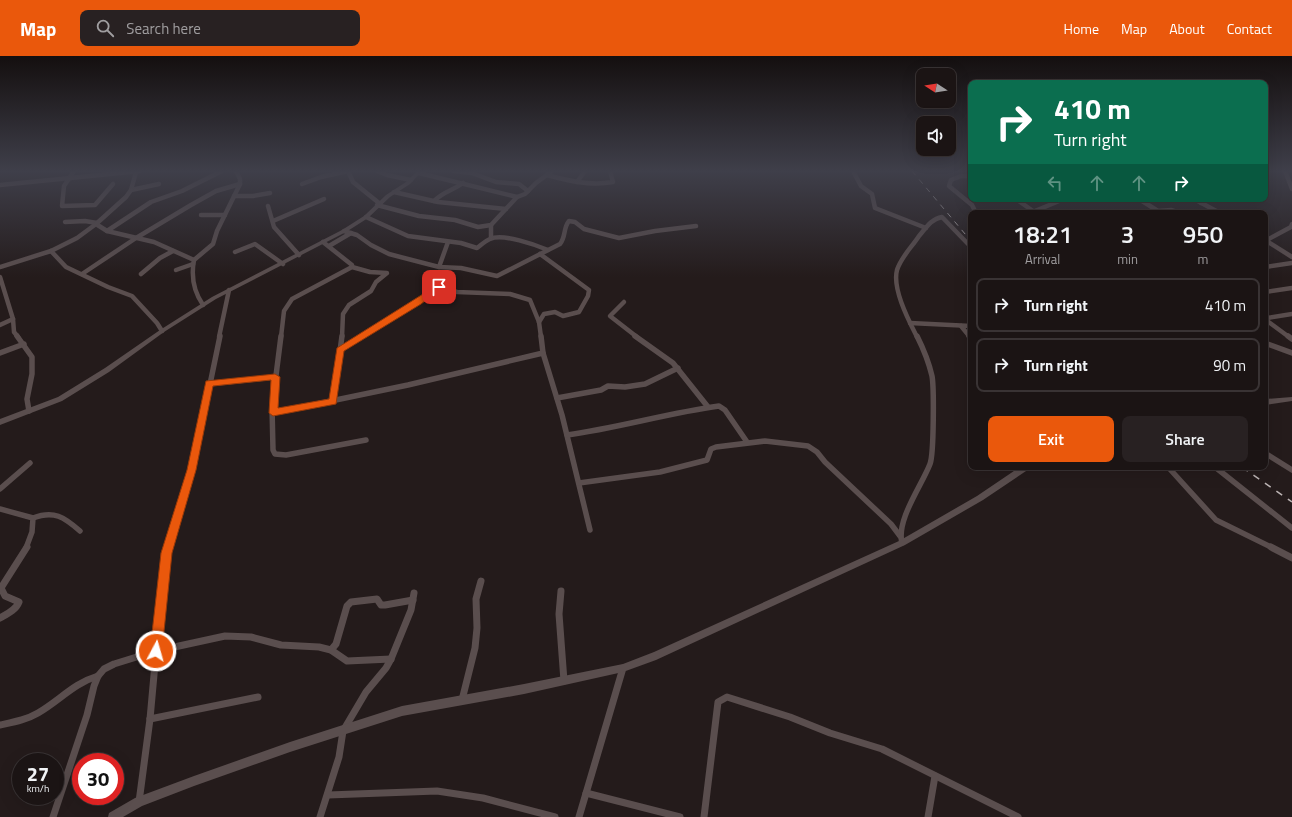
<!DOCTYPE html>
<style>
body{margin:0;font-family:"Titillium Web",sans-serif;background:#282122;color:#f1f3f6;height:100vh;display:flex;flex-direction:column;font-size:15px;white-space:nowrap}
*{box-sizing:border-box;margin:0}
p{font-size:13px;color:#a09ea0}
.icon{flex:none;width:22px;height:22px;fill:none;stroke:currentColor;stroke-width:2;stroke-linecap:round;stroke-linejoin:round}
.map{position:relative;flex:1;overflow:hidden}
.sheet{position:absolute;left:968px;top:154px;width:300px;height:260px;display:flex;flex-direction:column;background:#1b1414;border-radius:8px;box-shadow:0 4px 16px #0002,0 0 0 1px #393334}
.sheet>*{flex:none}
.banner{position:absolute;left:968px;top:24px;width:300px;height:122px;border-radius:8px;box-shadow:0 4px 16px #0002,0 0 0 1px #393334;background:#0b6e4f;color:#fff;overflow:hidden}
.needle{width:26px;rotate:282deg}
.fabs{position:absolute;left:916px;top:12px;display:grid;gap:8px}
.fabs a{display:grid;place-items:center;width:40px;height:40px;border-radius:8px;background:#1b1414;box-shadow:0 4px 16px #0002,0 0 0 1px #393334;font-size:20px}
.speed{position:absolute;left:12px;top:697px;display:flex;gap:8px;font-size:20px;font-weight:700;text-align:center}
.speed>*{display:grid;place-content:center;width:52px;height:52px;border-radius:50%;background:#1b1414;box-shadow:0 4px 16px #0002,0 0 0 1px #393334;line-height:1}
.speed small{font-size:10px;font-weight:400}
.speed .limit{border:6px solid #d22;background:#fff;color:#111}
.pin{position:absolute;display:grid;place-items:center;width:34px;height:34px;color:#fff;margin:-17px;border-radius:8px;box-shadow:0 2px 6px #0006}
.me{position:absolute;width:44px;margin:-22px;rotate:6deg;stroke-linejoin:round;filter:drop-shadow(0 0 3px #0008)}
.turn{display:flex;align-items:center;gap:14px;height:84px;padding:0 20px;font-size:18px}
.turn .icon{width:52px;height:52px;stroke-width:2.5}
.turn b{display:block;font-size:28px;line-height:34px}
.lanes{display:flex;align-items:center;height:38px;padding:0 20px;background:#0003;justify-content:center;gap:20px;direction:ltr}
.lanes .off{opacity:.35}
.eta{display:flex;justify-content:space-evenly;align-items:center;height:68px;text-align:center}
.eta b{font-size:24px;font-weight:600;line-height:28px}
.action{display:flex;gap:8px;margin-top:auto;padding:8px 20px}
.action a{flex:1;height:46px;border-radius:8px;background:#ea580c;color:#fff;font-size:16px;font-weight:600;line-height:46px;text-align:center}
.action a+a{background:#282122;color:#f1f3f6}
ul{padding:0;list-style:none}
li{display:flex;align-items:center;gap:12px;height:54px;margin:0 8px 6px;padding:0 12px;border:2px solid #393334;border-radius:8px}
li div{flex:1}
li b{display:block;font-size:15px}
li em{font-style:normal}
header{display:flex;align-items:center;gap:24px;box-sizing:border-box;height:56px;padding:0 20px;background:#ea580c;color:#fff}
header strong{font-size:19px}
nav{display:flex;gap:22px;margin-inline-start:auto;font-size:14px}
.search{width:280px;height:36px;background:#282122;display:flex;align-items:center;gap:10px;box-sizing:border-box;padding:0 14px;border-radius:8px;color:#a09ea0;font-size:15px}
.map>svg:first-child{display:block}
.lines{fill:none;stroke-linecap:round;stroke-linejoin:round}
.minor-far2{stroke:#5a4e4e;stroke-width:4.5}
.minor-far1{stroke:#5a4e4e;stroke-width:5.5}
.minor{stroke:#5a4e4e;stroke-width:7}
.tertiary{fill:#5a4e4e;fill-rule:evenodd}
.rail-far1{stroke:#bcb4b4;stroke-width:1;stroke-dasharray:5.5 5.5;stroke-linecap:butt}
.rail{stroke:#bcb4b4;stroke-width:1.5;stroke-dasharray:7 7;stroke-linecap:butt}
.route{fill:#ea580c;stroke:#983908}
</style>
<header>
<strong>Map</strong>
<div class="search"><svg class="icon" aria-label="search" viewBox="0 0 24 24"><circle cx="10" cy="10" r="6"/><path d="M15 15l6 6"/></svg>Search here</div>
<nav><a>Home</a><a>Map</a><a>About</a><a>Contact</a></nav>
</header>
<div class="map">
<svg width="1292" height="761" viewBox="0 0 1292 761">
<rect width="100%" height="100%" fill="#241b1b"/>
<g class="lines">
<g class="minor-far2">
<polyline points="74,115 64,130 62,150 95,149 113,128"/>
<polyline points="348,115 353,126 379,147"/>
<polyline points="377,115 387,119 411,124"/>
<polyline points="454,115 472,117 496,126 519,128 528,135"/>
<polyline points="853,115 861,130 872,138 875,152 926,172"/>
<polyline points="1285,115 1292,133"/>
<polyline points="419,117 517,141"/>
<path d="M547,119C569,125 590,130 613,126L610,115"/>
<polyline points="971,120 961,120 951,124 949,130 972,149 976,157"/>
<polyline points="577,126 585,115"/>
<polyline points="302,128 321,121 348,115"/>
<polyline points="0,129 140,115"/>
<polyline points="131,134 159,128"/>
<polyline points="394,136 438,146 506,153"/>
<polyline points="234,140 253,140 270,137"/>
<polyline points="1016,143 1033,155"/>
<polyline points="1139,143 1158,155 1171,154 1180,157"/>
<polyline points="1194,143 1220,157"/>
<path d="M434,145C444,135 452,135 463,127"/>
<polyline points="1201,147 1211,143"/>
<polyline points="377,149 419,160 455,164 478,171 491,169 517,141 525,138 536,127 552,115"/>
<polyline points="268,150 274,171 299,199"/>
<polyline points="1030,157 1064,143"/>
<polyline points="1147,157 1159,156"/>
<polyline points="201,159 225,159"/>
<path d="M366,161L408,180L461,187L477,192C481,189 485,185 490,183C503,177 536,189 548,194"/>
<polyline points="273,165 324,143"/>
<polyline points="65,166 85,165 97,167"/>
<polyline points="96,168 107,175 154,186 194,204"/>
<polyline points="491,169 491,182"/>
<polyline points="107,175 151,146 182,135 222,115"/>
<path d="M344,175L357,179L371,189L389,198L439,211L461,212L497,220L560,188C566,181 563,172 569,165L575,166L584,173L619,182L655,175L696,170"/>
<polyline points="1265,184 1292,201"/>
<polyline points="1265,185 1291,171 1292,168"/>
<polyline points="323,186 352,209 352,211"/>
<polyline points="329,190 351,177"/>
<polyline points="51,195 66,211 108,231 132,240 157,267 162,275"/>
<polyline points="235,196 255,188 283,208"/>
<polyline points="0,211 51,195 77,182 96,168 126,141 131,134 136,116"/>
<polyline points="439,211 448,186"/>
<polyline points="1265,211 1292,207"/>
<polyline points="176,214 193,208"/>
<polyline points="82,218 136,182 191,149 216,135 240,128"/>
<polyline points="141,218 160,202 173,195"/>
<polyline points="0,221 13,263 14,276 18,281"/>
<polyline points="1265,236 1292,232"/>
<polyline points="624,246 610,260 637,281"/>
<path d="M203,249C194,236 191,220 194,204L213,188L217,175L240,128V123L236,115"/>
<polyline points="1265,264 1267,262 1292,258"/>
<polyline points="1266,264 1289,281"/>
<polyline points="539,266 544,258 555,256 563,260 579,256 588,240 589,234 540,198"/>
<polyline points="910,267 971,270"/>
<polyline points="0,269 13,263"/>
<polyline points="961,270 970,281"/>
<polyline points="219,281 229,234"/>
<polyline points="281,281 284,255 292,243 352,211 370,216 387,217 376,226 371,235 349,249 343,258 342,281"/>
<polyline points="361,281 418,246 439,231 457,236 510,238 530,244 539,266 541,281"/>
<path d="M917,281C909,265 892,233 897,214C901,201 912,191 919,180C926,172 931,163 942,161L971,191"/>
</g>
<g class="minor-far1">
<polyline points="17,280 32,301 32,318 27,343 29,355"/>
<polyline points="281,280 272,351 273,394 275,398 286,399 366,384"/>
<polyline points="541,280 543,297 562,359 590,474"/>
<polyline points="635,280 673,307 708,351"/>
<polyline points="969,280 971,283"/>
<polyline points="1288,280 1292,283"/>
<polyline points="1265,287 1292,297"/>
<polyline points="340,294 363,280"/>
<polyline points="0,297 24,288"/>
<polyline points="209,328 275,321"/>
<polyline points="557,342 601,334 608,330 625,331 645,328 678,312"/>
<polyline points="333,346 342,280"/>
<polyline points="273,357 408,329 543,297"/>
<path d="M567,379C618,372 668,357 719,350L725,354L747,386"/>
<polyline points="1265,397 1292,414"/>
<polyline points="1168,411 1216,464 1273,492"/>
<polyline points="1215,411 1292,472"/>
<polyline points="579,427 660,416 707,404 711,393 716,391 765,385 808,390 817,396 825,406 891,468 900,480"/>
<polyline points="0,433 30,407"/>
<polyline points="0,453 33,462 32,476 26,492"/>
<path d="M33,462C54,454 64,461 80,475"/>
<path d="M902,487C896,464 922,429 930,408C934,398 934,331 932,320C929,307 923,292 917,280"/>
<polyline points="169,492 192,415 220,280"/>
</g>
<g class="minor">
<polyline points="1271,491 1292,502"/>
<polyline points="561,535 559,558 564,625"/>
<path d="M0,562C7,558 16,554 19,546L5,540L1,532L27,491"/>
<polyline points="331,594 336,588 347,550 351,546 377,543 381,549 385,549 413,544"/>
<polyline points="462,644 475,592 477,572 476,543 481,525"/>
<polyline points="150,663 258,641"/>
<path d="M0,669C14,666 26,664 38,657C59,645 74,627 98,620"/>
<polyline points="586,737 680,761"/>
<polyline points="328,739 437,735 483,742 555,761"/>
<polyline points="139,746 150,663 164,508 169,491"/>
<polyline points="53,761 87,659 94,630 98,620 104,613 114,608 156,595 225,580 251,581 281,589 319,591 331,594 347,605 391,603"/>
<polyline points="320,761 339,701 343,675 366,636 386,612 391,603 411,554 414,537"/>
<polyline points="579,761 623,612"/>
<polyline points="704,761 718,646 727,641 790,661 830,677 882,693 1018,761"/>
<polyline points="928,761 935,720"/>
</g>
<g class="tertiary">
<polygon points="417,115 422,115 410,128 390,141 368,162 346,176 216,243 164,276 109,316 62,345 0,369 0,363 58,341 105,312 160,274 212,241 342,174 364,160 386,139 406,126"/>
<polygon points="1292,341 1292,345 1265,349 1265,343"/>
<polygon points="1020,411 1030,411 1029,413 983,444 905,489 656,604 623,616 524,638 402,660 290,696 194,730 142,750 123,761 108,761 109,757 135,742 194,720 290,686 402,650 524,628 623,608 654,596 899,485 977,440"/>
</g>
<polyline class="rail-far1" points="912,115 971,185"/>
<polyline class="rail" points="1242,411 1292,446"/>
</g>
<linearGradient id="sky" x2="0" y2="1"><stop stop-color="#140f0f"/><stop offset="0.52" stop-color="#3f3f4a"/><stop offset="1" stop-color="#3f3f4a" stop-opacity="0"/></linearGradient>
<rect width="1292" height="221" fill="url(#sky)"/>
<polygon class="route" points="439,228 441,229 441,233 421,248 344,295 336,348 273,360 269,357 271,324 213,330 196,414 172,497 162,595 160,599 156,601 152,599 150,595 161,497 187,414 206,325 275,318 280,321 278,352 329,343 337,292"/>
</svg>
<div class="fabs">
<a><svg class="needle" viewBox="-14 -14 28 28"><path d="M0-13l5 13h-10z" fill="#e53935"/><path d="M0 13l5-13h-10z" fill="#a09ea0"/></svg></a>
<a><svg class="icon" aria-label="sound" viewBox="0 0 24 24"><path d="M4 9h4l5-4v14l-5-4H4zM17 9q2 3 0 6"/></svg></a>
</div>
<div class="speed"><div>27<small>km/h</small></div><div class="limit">30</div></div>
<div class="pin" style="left:439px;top:231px;background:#d93025"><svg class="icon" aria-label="arrive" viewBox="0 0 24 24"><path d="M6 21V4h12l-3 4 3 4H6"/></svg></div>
<svg class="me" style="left:156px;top:595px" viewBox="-20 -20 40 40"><circle r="17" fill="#ea580c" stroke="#fff" stroke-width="3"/><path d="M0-11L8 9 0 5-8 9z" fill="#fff"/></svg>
<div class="banner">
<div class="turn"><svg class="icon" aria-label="right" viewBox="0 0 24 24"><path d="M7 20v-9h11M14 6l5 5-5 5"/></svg><div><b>410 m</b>Turn right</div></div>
<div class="lanes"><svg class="icon off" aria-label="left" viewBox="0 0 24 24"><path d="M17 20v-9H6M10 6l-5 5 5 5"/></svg><svg class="icon off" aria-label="ahead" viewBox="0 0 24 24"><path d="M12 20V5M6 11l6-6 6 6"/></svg><svg class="icon off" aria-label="ahead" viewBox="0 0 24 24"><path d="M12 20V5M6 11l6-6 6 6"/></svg><svg class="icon" aria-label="right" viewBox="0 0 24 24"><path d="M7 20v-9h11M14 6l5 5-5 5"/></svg></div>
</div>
<section class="sheet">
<div class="eta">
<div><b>18:21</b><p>Arrival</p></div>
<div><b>3</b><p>min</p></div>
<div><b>950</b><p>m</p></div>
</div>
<ul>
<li><svg class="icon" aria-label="right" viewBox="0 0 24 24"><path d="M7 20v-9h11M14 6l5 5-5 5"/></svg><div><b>Turn right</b></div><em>410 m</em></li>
<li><svg class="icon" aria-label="right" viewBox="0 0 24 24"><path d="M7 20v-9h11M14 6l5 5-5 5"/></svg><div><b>Turn right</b></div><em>90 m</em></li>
</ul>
<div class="action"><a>Exit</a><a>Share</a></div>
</section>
</div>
